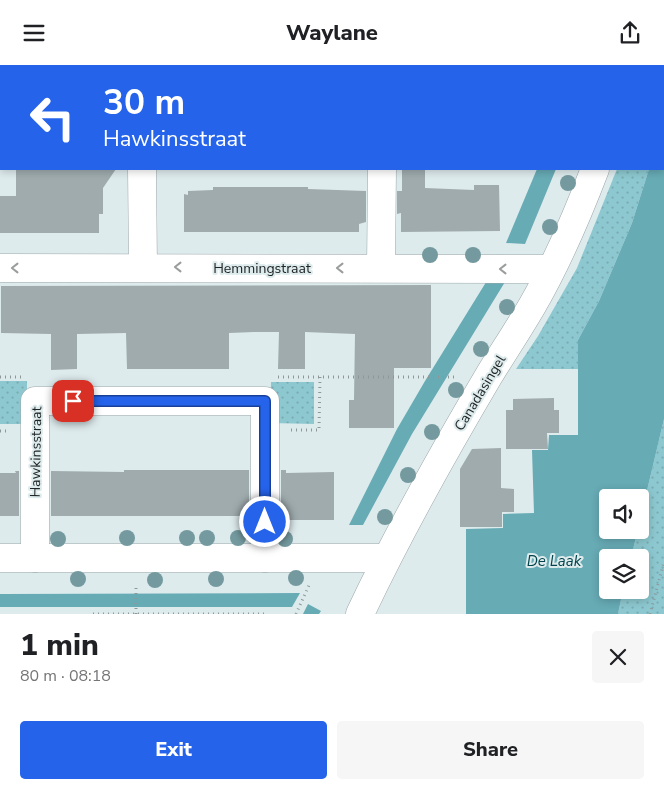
<!DOCTYPE html>
<meta charset="utf-8">
<style>
body{margin:0;font-family:"Nunito Sans",sans-serif;background:#f6f6f6;color:#202124;height:100vh;display:flex;flex-direction:column;font-size:19px;white-space:nowrap}
*{box-sizing:border-box;margin:0}
p{font-size:16px;color:#757577}
.icon{flex:none;width:28px;height:28px;fill:none;stroke:currentColor;stroke-width:2;stroke-linecap:round;stroke-linejoin:round}
.map{position:relative;height:549px;overflow:hidden}
.panel{display:flex;flex-direction:column;background:#fff;flex:1}
.panel>*{flex:none}
.banner{position:absolute;left:0px;top:0px;width:665px;height:105px;box-shadow:0 2px 8px #0003;background:#2563eb;color:#fff;overflow:hidden}
.buttons{position:absolute;left:599px;top:424px;display:grid;gap:10px}
.buttons a{display:grid;place-items:center;width:50px;height:50px;border-radius:5px;background:#fff;box-shadow:0 2px 8px #0003;font-size:25px}
.pin{position:absolute;display:grid;place-items:center;width:42px;height:42px;color:#fff;margin:-21px;border-radius:10px;box-shadow:0 2px 8px #0006}
.me{position:absolute;width:55px;margin:-28px;rotate:0deg;stroke-linejoin:round;filter:drop-shadow(0 0 4px #0008)}
.turn{display:flex;align-items:center;gap:18px;height:105px;padding:0 20px;font-size:22px}
.turn .icon{width:65px;height:65px;stroke-width:2.5}
.turn b{display:block;font-size:35px;line-height:42px}
.round{display:grid;place-items:center;flex:none;width:52px;height:52px;border-radius:5px;background:#f6f6f6}
.headline{display:flex;align-items:center;justify-content:space-between;height:85px;padding:0 20px}
h1{font-size:30px;font-weight:800;line-height:38px}
.button{display:flex;gap:10px;margin-top:auto;padding:10px 20px}
.button a{flex:1;height:58px;border-radius:5px;background:#2563eb;color:#fff;font-size:20px;font-weight:800;line-height:58px;text-align:center}
.button a+a{background:#f6f6f6;color:#202124}
header{display:flex;justify-content:space-between;align-items:center;height:65px;padding:0 20px;background:#fff;font-size:22px;font-weight:800}
.map>svg:first-child{display:block}
.grass{fill:url(#grass-dots)}
.water{fill:#67abb5}
.building{fill:#9fabad}
.lines{fill:none;stroke-linecap:round;stroke-linejoin:round}
.minor-casing{stroke:#9ca7a9;stroke-width:29}
.path{stroke:#8e9899;stroke-width:3;stroke-dasharray:1 4;stroke-linecap:butt}
.minor{stroke:#fff;stroke-width:28}
.tree{fill:#749a9f}
.oneway{stroke:#9b9d9d}
.route-casing{stroke:#184099;stroke-width:12}
.route{stroke:#2563eb;stroke-width:9}
.labels{text-anchor:middle;dominant-baseline:central;stroke-width:4;stroke-linejoin:round;paint-order:stroke}
.street-label{font-size:14px;fill:#212526;stroke:#deebed}
.water-label{font-size:15px;font-style:italic;fill:#01444b;stroke:#deebed}
</style>
<header><svg class="icon" aria-label="menu" viewBox="0 0 24 24"><path d="M4 6h16M4 12h16M4 18h16"/></svg>Waylane<svg class="icon" aria-label="share" viewBox="0 0 24 24"><path d="M12 15V3M7 8l5-5 5 5M5 13v7h14v-7"/></svg></header>
<div class="map">
<svg width="664" height="549" viewBox="0 0 664 549">
<defs>
<pattern id="grass-dots" width="8" height="8" patternUnits="userSpaceOnUse" patternTransform="scale(1.25)"><rect width="8" height="8" fill="#8dc8d0"/><path d="M2 2h.1M6 6h.1" fill="none" stroke="#79acb2" stroke-width="1.8" stroke-linecap="round"/></pattern>
</defs>
<rect width="100%" height="100%" fill="#deebed"/>
<g class="grass">
<polygon points="617,104 649,104 632,158 599,236 578,275 578,304 516,304 538,271 577,203"/>
<rect x="0" y="316" width="27" height="43"/>
<polygon points="271,317 314,317 314,359 270,358"/>
<polygon points="664,354 664,549 618,549 623,525 640,525 640,492 631,492 638,465 640,465 640,455"/>
</g>
<g class="water">
<polygon points="664,57 664,354 640,455 640,432 608,432 608,465 638,465 631,492 608,492 608,525 623,525 618,549 466,549 466,464 503,463 503,449 534,448 532,385 548,385 549,370 578,370 578,275 599,236 632,158 649,104 664,104"/>
<polygon points="537,104 556,104 525,179 506,178"/>
<polygon points="508,212 412,369 363,460 349,460 397,364 425,316 488,214"/>
<polygon points="300,528 292,542 0,542 0,529"/>
<polygon points="308,539 321,546 319,549 303,549"/>
</g>
<g class="building">
<polygon points="16,104 116,104 103,123 103,149 99,149 99,168 0,168 0,131 16,131"/>
<polygon points="402,104 425,104 425,123 474,125 474,120 499,120 500,166 401,167 401,148 397,149 397,126 402,126"/>
<polygon points="213,122 308,122 308,124 366,126 366,157 359,159 359,167 184,167 184,129 188,130 188,126 213,125"/>
<polygon points="431,220 431,303 394,303 394,363 349,363 349,335 354,335 355,269 305,267 305,304 278,304 279,267 254,267 229,268 229,304 127,304 126,268 77,269 77,304 51,305 51,269 1,268 1,221"/>
<polygon points="554,333 554,345 559,345 559,368 547,368 548,384 506,384 506,345 513,345 513,334"/>
<polygon points="501,383 501,423 514,424 514,447 502,447 502,462 460,462 460,404 472,384"/>
<polygon points="124,405 249,405 249,451 51,451 51,406 124,407"/>
<polygon points="281,405 286,405 286,408 334,407 334,455 283,455 283,450 281,450"/>
<polygon points="15,406 19,406 19,451 0,451 0,408 16,408"/>
</g>
<g class="lines">
<g class="minor-casing">
<g id="minor">
<polyline points="628,1 629,0"/>
<polyline points="142,104 143,202"/>
<polyline points="0,203 551,204"/>
<polyline points="381,203 382,104"/>
<polyline points="0,493 386,493"/>
<polyline points="35,493 35,336 265,336 265,493"/>
<path d="M360,549C398,468 442,390 488,312C502,289 518,265 532,241C557,198 577,151 595,104"/>
</g>
</g>
<g class="path">
<polyline points="122,1 122,0"/>
<polyline points="0,84 1,84"/>
<polyline points="0,312 22,312"/>
<polyline points="278,312 457,312"/>
<polyline points="291,365 319,365 320,312"/>
<polyline points="0,366 9,366"/>
<polyline points="93,549 266,549"/>
<polyline points="136,549 136,519"/>
<polyline points="296,549 310,518"/>
<polyline points="650,549 664,497"/>
</g>
<use href="#minor" class="minor"/>
</g>
<g class="tree">
<circle cx="568" cy="118" r="8"/>
<circle cx="550" cy="162" r="8"/>
<circle cx="430" cy="190" r="8"/>
<circle cx="473" cy="190" r="8"/>
<circle cx="507" cy="242" r="8"/>
<circle cx="481" cy="284" r="8"/>
<circle cx="456" cy="325" r="8"/>
<circle cx="432" cy="367" r="8"/>
<circle cx="408" cy="410" r="8"/>
<circle cx="385" cy="452" r="8"/>
<circle cx="127" cy="473" r="8"/>
<circle cx="187" cy="473" r="8"/>
<circle cx="207" cy="473" r="8"/>
<circle cx="238" cy="473" r="8"/>
<circle cx="58" cy="474" r="8"/>
<circle cx="285" cy="474" r="8"/>
<circle cx="296" cy="513" r="8"/>
<circle cx="78" cy="514" r="8"/>
<circle cx="216" cy="514" r="8"/>
<circle cx="155" cy="515" r="8"/>
</g>
<defs><path id="oneway-chevron" d="M-2-3.5L2.5 0L-2 3.5" fill="none" stroke-width="1.6" stroke-linecap="round" stroke-linejoin="round" transform="scale(1.25)"/></defs>
<g class="oneway">
<use href="#oneway-chevron" transform="translate(178 202) rotate(-180)"/>
<use href="#oneway-chevron" transform="translate(15 203) rotate(180)"/>
<use href="#oneway-chevron" transform="translate(340 203) rotate(-180)"/>
<use href="#oneway-chevron" transform="translate(503 204) rotate(-180)"/>
</g>
<g class="lines">
<g class="route-casing">
<polyline id="route" points="73,336 265,336 265,457"/>
</g>
<use href="#route" class="route"/>
</g>
<g class="labels">
<g class="street-label">
<text x="262" y="203">Hemmingstraat</text>
<text transform="translate(480 328) rotate(-59)">Canadasingel</text>
<text transform="translate(36 387) rotate(-89)">Hawkinsstraat</text>
</g>
<g class="water-label">
<text x="554" y="496">De Laak</text>
</g>
</g>
</svg>
<div class="buttons">
<a><svg class="icon" aria-label="sound" viewBox="0 0 24 24"><path d="M4 9h4l5-4v14l-5-4H4zM17 9q2 3 0 6"/></svg></a>
<a><svg class="icon" aria-label="layers" viewBox="0 0 24 24"><path d="M12 4l9 5-9 5-9-5zM3 14l9 5 9-5"/></svg></a>
</div>
<div class="pin" style="left:73px;top:336px;background:#d93025"><svg class="icon" aria-label="arrive" viewBox="0 0 24 24"><path d="M6 21V4h12l-3 4 3 4H6"/></svg></div>
<svg class="me" style="left:265px;top:457px" viewBox="-20 -20 40 40"><circle r="17" fill="#2563eb" stroke="#fff" stroke-width="3"/><path d="M0-11L8 9 0 5-8 9z" fill="#fff"/></svg>
<div class="banner">
<div class="turn"><svg class="icon" aria-label="left" viewBox="0 0 24 24"><path d="M17 20v-9H6M10 6l-5 5 5 5"/></svg><div><b>30 m</b>Hawkinsstraat</div></div>
</div>
</div>
<section class="panel">
<div class="headline"><div><h1>1 min</h1><p>80 m · 08:18</p></div><a class="round"><svg class="icon" aria-label="close" viewBox="0 0 24 24"><path d="M6 6l12 12M18 6L6 18"/></svg></a></div>
<div class="button"><a>Exit</a><a>Share</a></div>
</section>
